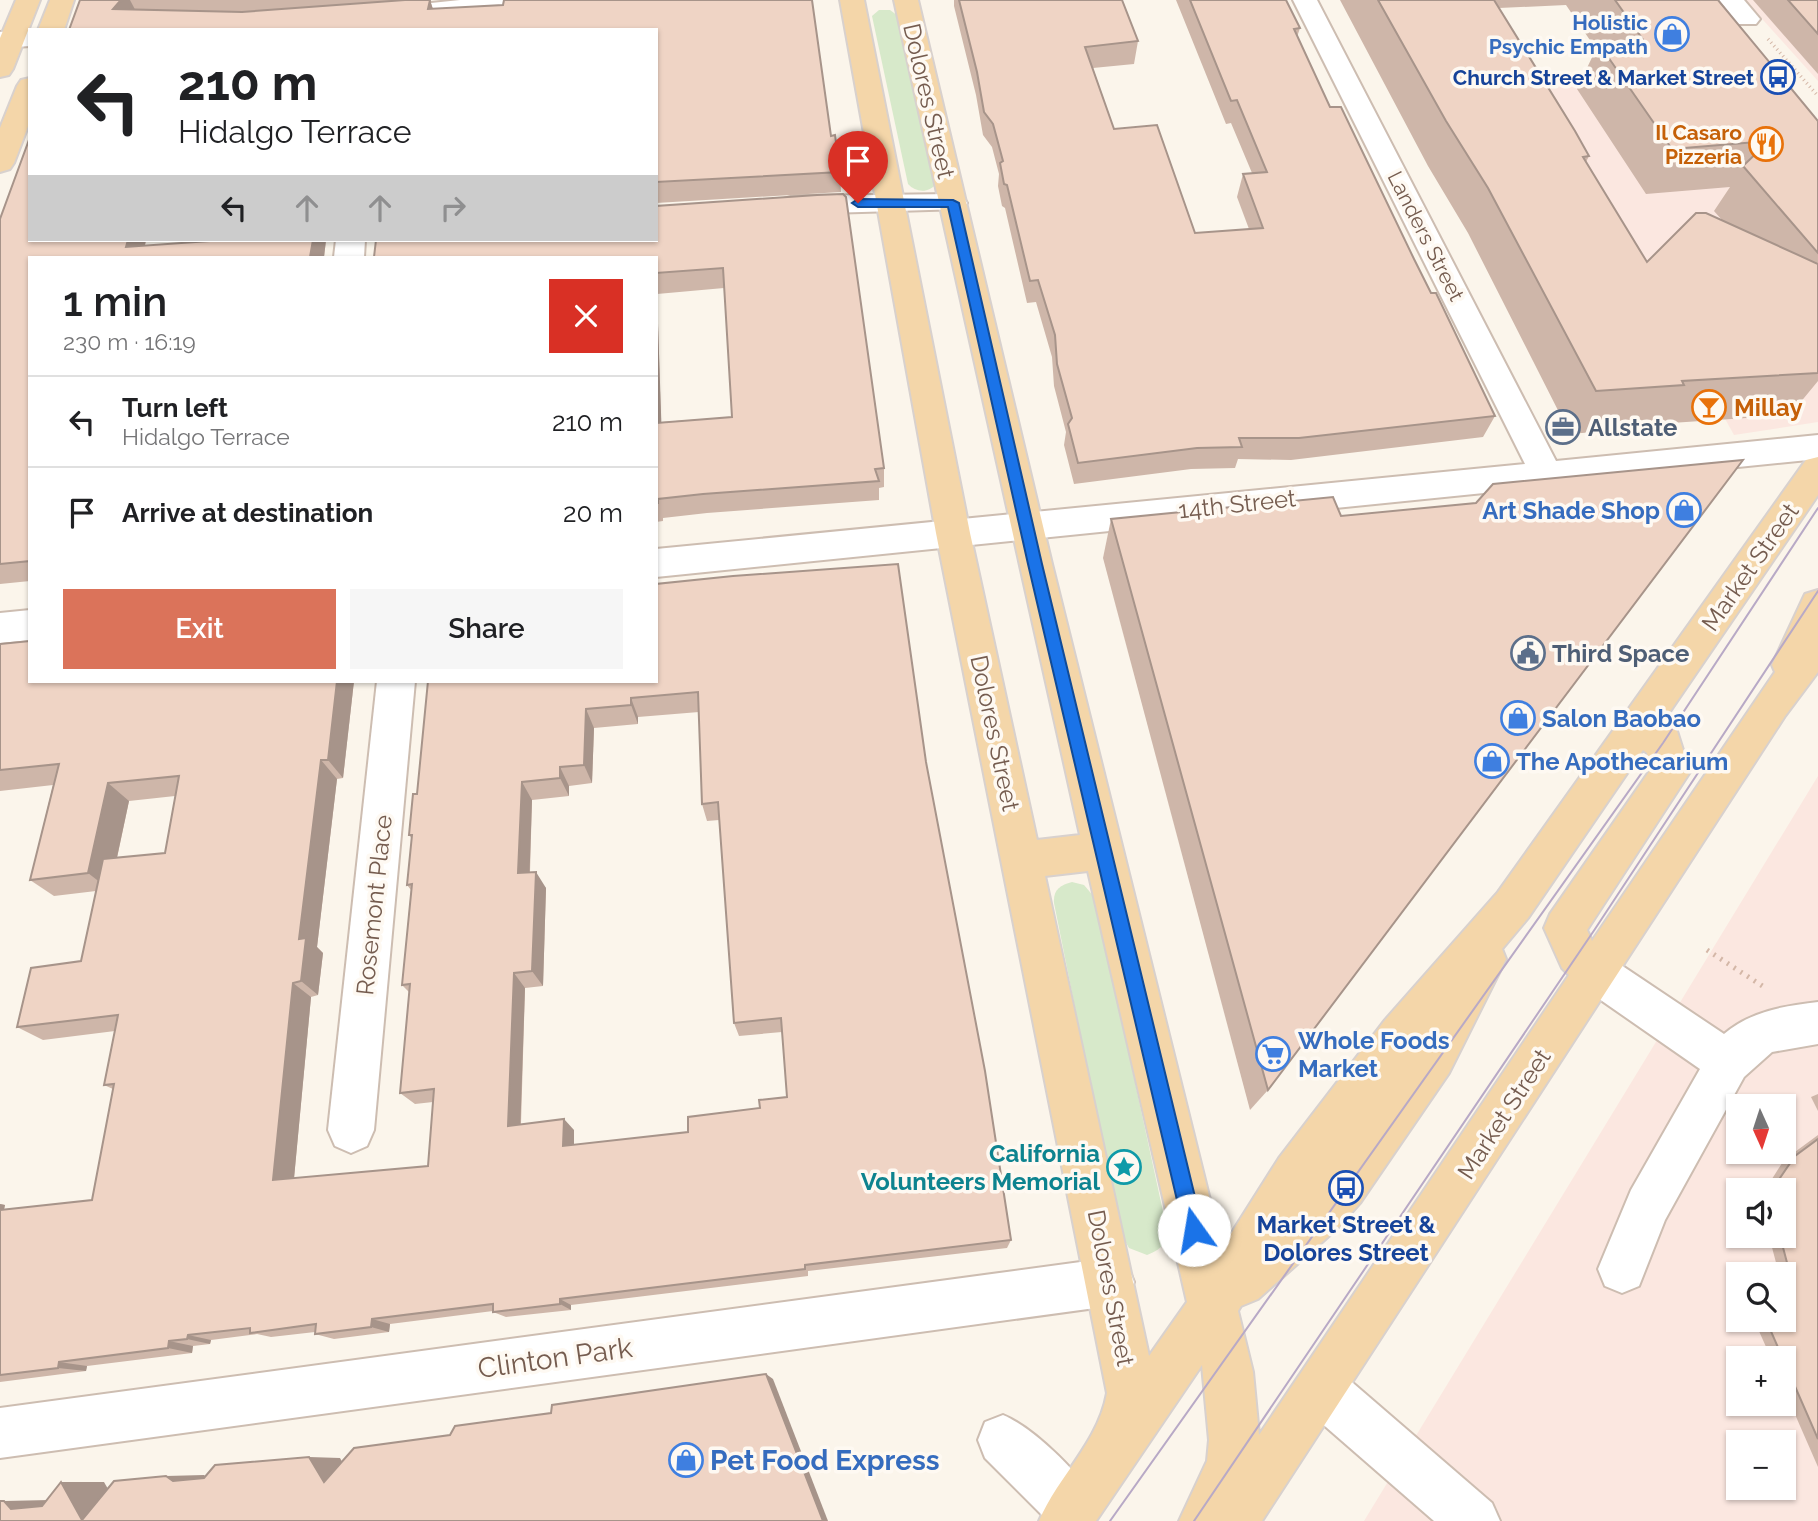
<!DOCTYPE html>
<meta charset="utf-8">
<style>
body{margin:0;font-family:Raleway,sans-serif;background:#f6f6f6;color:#202124;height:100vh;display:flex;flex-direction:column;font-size:26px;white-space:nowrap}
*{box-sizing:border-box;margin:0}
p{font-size:23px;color:#757577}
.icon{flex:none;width:38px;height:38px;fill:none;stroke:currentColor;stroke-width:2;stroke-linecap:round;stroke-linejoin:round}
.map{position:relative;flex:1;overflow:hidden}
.sheet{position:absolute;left:28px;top:256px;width:630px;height:427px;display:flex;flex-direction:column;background:#fff;border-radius:0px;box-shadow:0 2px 5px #0004}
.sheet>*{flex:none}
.guide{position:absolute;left:28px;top:28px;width:630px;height:214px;border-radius:0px;box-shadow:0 2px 5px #0004;background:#fff;color:#202124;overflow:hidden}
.needle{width:46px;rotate:177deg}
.controls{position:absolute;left:1726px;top:1094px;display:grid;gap:14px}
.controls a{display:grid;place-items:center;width:70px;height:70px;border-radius:0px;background:#fff;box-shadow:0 2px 5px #0004;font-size:35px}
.pin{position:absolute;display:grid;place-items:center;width:60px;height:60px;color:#fff;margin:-72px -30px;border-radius:50% 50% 50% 0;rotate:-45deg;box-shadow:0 0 7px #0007}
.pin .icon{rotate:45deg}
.me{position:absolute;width:77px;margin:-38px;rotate:347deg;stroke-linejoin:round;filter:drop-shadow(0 0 5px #0008)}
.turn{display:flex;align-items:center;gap:24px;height:147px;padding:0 35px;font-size:32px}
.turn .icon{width:91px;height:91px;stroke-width:2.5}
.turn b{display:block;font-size:49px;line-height:60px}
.lanes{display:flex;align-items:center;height:66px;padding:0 35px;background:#0003;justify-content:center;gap:35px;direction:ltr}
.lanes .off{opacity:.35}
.round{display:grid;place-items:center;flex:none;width:74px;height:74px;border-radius:0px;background:#f6f6f6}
.summary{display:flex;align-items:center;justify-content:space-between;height:119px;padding:0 35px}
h1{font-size:42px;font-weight:600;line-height:52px}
.action{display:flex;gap:14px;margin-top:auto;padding:14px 35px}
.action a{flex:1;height:80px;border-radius:0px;background:#db735a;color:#fff;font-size:28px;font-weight:600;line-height:80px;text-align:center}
.action a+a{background:#f6f6f6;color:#202124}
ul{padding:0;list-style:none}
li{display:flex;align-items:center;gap:21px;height:91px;padding:0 35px;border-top:2px solid #e0e0e0}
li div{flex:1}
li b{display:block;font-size:26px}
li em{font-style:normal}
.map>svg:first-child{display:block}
.commercial{fill:#fbe7e0;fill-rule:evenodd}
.green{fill:#d7e9ca}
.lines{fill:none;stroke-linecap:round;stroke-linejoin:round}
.minor-casing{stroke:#cdbdb1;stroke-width:4}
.major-casing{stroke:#d8d1ce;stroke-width:4}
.path-far1{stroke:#d4b7a7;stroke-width:3.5;stroke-dasharray:1 3.5;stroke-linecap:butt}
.path{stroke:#d4b7a7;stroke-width:5;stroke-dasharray:2 6;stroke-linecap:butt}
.minor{fill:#fff;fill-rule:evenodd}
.major{fill:#f4d6a9;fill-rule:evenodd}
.tram{stroke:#b8a9c6;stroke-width:2}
.wall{fill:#ceb6a9;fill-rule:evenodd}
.shaded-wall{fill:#a7948a}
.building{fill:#efd4c5;stroke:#a7948a;stroke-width:2;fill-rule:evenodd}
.route{fill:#1a73e8;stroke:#114b97;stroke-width:2}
.labels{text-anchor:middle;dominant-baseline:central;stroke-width:7;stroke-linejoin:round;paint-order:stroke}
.far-shop-label{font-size:21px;font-weight:bold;fill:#366cbe;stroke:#fef9f2;text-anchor:end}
.far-transit-label{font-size:21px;font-weight:bold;fill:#164399;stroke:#fef9f2;text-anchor:end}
.far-food-label{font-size:21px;font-weight:bold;fill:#c56008;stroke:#fef9f2;text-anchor:end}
.far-street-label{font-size:21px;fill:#755c4f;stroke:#fef9f2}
.street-label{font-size:24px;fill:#755c4f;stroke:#fef9f2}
.food-label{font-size:24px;font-weight:bold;fill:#c56008;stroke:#fef9f2;text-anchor:start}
.service-label{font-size:24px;font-weight:bold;fill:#4e5e75;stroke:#fef9f2;text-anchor:start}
.shop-label{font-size:24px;font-weight:bold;fill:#366cbe;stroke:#fef9f2;text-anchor:start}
.culture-label{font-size:24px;font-weight:bold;fill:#0d838f;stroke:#fef9f2;text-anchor:end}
.transit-label{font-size:24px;font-weight:bold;fill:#164399;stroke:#fef9f2}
.near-street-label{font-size:28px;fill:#755c4f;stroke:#fef9f2}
.near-shop-label{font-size:28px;font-weight:bold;fill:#366cbe;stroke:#fef9f2;text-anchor:start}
</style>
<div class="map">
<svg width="1818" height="1521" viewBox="0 0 1818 1521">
<rect width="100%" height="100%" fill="#fbf5eb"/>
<g class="commercial">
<polygon points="1745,0 1818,0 1818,81"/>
<polygon points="1728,77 1818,197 1818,422 1734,435 1541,86"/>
<path d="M1818,776V1521H1364ZM1738,1106H1783V1152H1738ZM1738,1190H1783V1236H1738ZM1738,1274H1783V1320H1738ZM1738,1358H1783V1404H1738ZM1738,1442H1783V1488H1738Z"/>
</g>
<g class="green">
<path d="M879,10H890L898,16L936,184C929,193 916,193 908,184L872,16Z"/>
<path d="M1072,882L1084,885L1095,898L1167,1230C1166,1245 1160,1250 1147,1255L1129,1248L1120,1232L1054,903C1053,890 1060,885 1072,882Z"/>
</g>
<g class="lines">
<g class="minor-casing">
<g id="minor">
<polygon points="460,0 578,0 575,5 566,7 411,19 402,16 398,11 402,6"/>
<polygon points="1293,0 1317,0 1556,461 1818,435 1818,459 656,577 656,549 1525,464"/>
<polygon points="1719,0 1744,0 1760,19 1756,24 1738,24"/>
<polygon points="30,30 30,46 0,48 0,32"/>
<polygon points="953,194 963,197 967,203 963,209 794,214 784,211 780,205 784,199 794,196"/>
<polygon points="336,240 365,240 364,257 334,257"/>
<polygon points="30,610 30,640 0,643 0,613"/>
<polygon points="377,681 415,681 374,1130 367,1146 351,1153 335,1146 328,1130"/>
<path d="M1597,953L1612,959L1724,1034C1751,1011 1784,1006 1818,1002V1044L1772,1052L1744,1077L1665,1220L1639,1286L1622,1293L1605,1286L1598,1269L1631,1190L1700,1069L1582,987L1576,973L1582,959Z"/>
<polygon points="1110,1258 1127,1265 1134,1282 1127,1299 1110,1306 0,1458 0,1408"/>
<polygon points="1321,1364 1339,1371 1492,1503 1500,1521 1434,1521 1303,1407 1296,1389 1303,1371"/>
<path d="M1003,1415C1034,1428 1086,1478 1099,1509L1094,1521H1048L985,1458L978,1440L985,1422Z"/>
</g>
</g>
<g class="major-casing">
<g id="major">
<polygon points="16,0 40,0 13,69 9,75 0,77 0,38"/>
<polygon points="50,0 74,0 64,30 38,30"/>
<path d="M840,0H864L970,533L1037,840L1080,835L894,0H918L1052,564L1222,1248L1279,1158L1385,1020L1498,892L1806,460L1818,457V495L1662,723L1677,731L1690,772L1587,930L1592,941L1775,672L1772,665L1805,594L1818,590V672L1785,716L1262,1521H1179L1207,1461L1209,1440L1202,1365L1096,1521H1039C1058,1476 1098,1443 1107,1393L936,533ZM1643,750L1647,753L1651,769L1550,914L1544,928L1562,968L1569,975L1259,1435L1253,1372L1238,1311L1241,1306L1258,1299L1339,1227L1360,1203L1449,1073L1506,959L1502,949L1528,918ZM1088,871L1187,1302L1149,1356L1045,876Z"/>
<polygon points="30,78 30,121 14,163 10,169 0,172 0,128 17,86 21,80"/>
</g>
</g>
<polyline class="path-far1" points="1768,39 1818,96"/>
<polyline class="path" points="1707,950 1767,989"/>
<use href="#minor" class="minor"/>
<use href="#major" class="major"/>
<g class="tram">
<polyline points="1110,1521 1663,743 1818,508"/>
<polyline points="1194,1521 1595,929 1818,591"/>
</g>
</g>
<g class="wall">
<polygon points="80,0 430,0 433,9 503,5 504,0 812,0 831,136 835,135 840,172 841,192 656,203 656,30 69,30"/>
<polygon points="954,0 1122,0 1138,41 1134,64 1093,68 1114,129 1195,233 1249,229 1237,197 1243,174 1252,173 1231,123 1226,124 1176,0 1286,0 1300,28 1297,37 1330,107 1414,259 1495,416 1483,437 1291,460 1238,459 1235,468 1191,469 1074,484 1064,445 1066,432 1054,386 1052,357 1036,302 1027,303 1005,208 1002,206 998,186 999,174 992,147 983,135 976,95 954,6"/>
<path d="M1340,0H1718L1818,121V381L1790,415L1656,424L1654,427L1570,434L1468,233L1428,166ZM1566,5L1596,49L1577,89L1646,194L1730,187L1714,211L1722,220L1647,262L1586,162L1589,156L1499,8Z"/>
<polygon points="1753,0 1818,0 1818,74"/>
<path d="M817,195L884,468V487L879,488V500L707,513L663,518V521L656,522V257ZM724,288L732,417L661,422L657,294Z"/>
<polygon points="0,219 30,240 146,240 145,246 209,241 209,240 326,240 324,257 30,257 30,581 0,584"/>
<polygon points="1111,519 1268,1090 1250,1110 1103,558"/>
<path d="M656,584L926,762L1011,1240L1007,1248L808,1271V1276L571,1305V1310L506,1317L493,1312V1311L390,1324L389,1332L334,1339L315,1334V1332L271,1337L257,1334L211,1340L210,1344L193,1346L192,1353L87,1366L86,1371L0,1382V1204L5,1205L4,1210L92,1200L113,1089L104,1085L115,1031L43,1040L17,1027L81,961L96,891L54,896L30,880L53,785L0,791V644L354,681L343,778L337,779L317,947L323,953L318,995L311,997L294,1178L428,1166L433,1102L415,1104L400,1093L409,992L402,985L411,890L407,885L412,839L409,835L417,794ZM699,712L702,804L707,821L719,820L734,1023L739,1036L782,1032L787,1097L760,1108L688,1132L574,1145V1130L521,1124L525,988L543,986L546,888L530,872L532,800L569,796V786L592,783L594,728L638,724V717ZM175,796L165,853L117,858L129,801Z"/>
<polygon points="1818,1094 1818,1111 1811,1097"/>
<polygon points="1818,1135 1818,1467 1783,1387 1783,1358 1771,1358 1754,1320 1783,1320 1783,1274 1779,1274 1769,1236 1783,1236 1783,1190 1768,1190 1770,1182 1784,1160"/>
</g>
<g class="shaded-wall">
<polygon points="124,0 130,0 140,19 113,9 119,2"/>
<polygon points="430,0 436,19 428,9"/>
<polygon points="128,240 146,240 142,257 126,247"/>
<polygon points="313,240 326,240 324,257 310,257"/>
<polygon points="656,289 657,294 662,442 657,423"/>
<polygon points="337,681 354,681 343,778 328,760"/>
<polygon points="631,698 638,717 638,724 631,705"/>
<polygon points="586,709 594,728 592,783 584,765"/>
<polygon points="321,760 337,779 317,947 323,953 318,995 301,981 299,939"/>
<polygon points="560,767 569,786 569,796 560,778"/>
<polygon points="522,782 532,800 529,889 518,873"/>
<polygon points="108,783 129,801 110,890 88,873"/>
<polygon points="536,872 546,888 543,986 532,971"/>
<polygon points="514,973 525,988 520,1136 508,1126"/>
<polygon points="293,983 311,997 293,1189 273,1180"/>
<polygon points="564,1119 574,1130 574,1156 563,1146"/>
<polygon points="0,1204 5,1205 1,1222 0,1221"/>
<polygon points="560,1299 571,1305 571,1310 560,1304"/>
<polygon points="372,1319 390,1324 389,1332 371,1327"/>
<polygon points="188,1335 211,1340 210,1344 187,1339"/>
<polygon points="169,1341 193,1346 192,1353 168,1348"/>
<polygon points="59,1362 87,1366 86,1371 58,1368"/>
<polygon points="766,1374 773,1379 828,1521 823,1521"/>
<polygon points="309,1457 340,1458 353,1482 324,1482"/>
<polygon points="204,1475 210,1480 173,1481 166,1476"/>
<polygon points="61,1482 104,1482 124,1517 82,1520"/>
<polygon points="50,1500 57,1507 11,1509 4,1501"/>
</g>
<g class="building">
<polygon points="80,0 124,0 119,2 113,9 242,12 405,0 430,0 428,9 503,5 504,0 812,0 831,136 835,135 840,172 656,182 656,30 69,30"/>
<polygon points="959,0 1122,0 1138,41 1085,47 1114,129 1157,125 1195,233 1263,228 1243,174 1267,172 1237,100 1231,101 1190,0 1286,0 1300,28 1294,29 1330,107 1341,107 1414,259 1431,293 1436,293 1495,416 1299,438 1239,438 1242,447 1197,448 1078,463 1068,424 1072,418 1057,364 1055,335 1038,280 1030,281 1007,185 1004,184 1000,163 1003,161 993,124 984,112 977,72"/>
<polygon points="1378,0 1494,0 1575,131 1589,156 1583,157 1647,262 1696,213 1706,213 1818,264 1818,373 1682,381 1684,385 1596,391 1488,188 1446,121"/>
<polygon points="1615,0 1718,0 1818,121 1818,253 1743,166 1769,141 1672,149 1599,44 1644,41"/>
<polygon points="1788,0 1818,0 1818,34"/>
<polygon points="30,137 30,240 128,240 126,247 209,241 209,240 313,240 310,257 30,257 30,561 0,564 0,219"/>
<polygon points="843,194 846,197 884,468 875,469 879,481 703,494 658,499 658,503 656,503 656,396 657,423 732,417 723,268 656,273 656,257 374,257 376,240 656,240 656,206 817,195"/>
<polygon points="1743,460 1268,1090 1111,519 1333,497 1341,516 1476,503 1493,484"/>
<path d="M898,564L926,762L985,1071L1011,1240L805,1265V1269L560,1299V1304L493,1312V1304L372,1319L371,1327L315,1334L316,1324L250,1333V1328L188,1335L187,1339L169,1341L168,1348L59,1362L58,1368L0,1375V1210L92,1200L114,1084L104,1085L118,1015L17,1027L31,968L81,961L103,859L165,853L179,776L108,783L88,873L30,880L59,764L0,770V644L30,641V681H337L328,760H321L299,939L306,938L301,981L293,983L273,1180L428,1166L434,1089L400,1093L410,984L402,985L412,884L407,885L412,835H409L413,794H417L428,681H656V584L733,576ZM698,692L702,804L718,802L734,1023L781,1018L787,1097L759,1100L760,1108L688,1117V1132L563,1146L564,1119L508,1126L514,973L532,971L536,872L518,873L522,782L560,778V767L584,765L586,709L631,705V698Z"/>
<polygon points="1818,1139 1818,1439 1766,1320 1783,1320 1783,1275 1790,1274 1780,1236 1783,1236 1783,1190 1778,1190 1780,1178 1795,1156"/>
<polygon points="766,1374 823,1521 0,1521 0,1501 4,1501 11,1509 42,1506 61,1482 82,1520 114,1481 166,1476 173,1481 204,1478 215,1465 309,1457 324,1482 354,1448 450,1435 455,1426 551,1413 552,1405"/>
</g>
<polygon class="route" points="953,200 959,203 1042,564 1203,1230 1201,1237 1194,1240 1187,1237 1184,1230 1028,564 948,207 858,207 852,203 858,199"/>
<defs>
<g id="shop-ring" transform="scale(1.75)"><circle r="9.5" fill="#fef9f2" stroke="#3f7fe0" stroke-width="1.5"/><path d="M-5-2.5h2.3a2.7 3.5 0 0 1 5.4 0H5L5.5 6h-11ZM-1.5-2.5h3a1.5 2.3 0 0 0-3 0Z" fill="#3f7fe0"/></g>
<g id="bus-ring" transform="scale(1.75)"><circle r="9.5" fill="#fef9f2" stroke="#1a4fb4" stroke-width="1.5"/><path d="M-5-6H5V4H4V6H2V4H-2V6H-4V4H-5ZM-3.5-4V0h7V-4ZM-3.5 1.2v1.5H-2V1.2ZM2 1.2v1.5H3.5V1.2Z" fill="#1a4fb4"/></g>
<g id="restaurant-ring" transform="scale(1.75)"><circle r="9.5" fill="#fef9f2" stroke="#e8710a" stroke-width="1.5"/><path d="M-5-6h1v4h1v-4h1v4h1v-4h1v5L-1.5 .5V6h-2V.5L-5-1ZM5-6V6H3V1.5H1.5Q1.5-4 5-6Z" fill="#e8710a"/></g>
<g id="bar-ring" transform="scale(1.75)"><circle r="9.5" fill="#fef9f2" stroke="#e8710a" stroke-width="1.5"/><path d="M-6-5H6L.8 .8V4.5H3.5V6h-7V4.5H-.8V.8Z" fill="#e8710a"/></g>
<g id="office-ring" transform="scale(1.75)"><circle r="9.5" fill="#fef9f2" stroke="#5c6f8a" stroke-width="1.5"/><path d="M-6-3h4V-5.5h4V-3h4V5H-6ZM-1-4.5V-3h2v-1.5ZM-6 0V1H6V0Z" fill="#5c6f8a"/></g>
<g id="civic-ring" transform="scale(1.75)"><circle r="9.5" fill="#fef9f2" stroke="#5c6f8a" stroke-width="1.5"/><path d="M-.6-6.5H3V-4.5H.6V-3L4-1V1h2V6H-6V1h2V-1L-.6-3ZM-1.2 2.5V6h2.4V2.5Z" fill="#5c6f8a"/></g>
<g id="supermarket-ring" transform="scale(1.75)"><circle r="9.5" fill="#fef9f2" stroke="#3f7fe0" stroke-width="1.5"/><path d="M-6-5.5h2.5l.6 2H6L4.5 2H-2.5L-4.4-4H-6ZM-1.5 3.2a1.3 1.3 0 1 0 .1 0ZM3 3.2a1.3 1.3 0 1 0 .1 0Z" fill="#3f7fe0"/></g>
<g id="sight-ring" transform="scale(1.75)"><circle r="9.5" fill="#fef9f2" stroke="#0f9aa8" stroke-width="1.5"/><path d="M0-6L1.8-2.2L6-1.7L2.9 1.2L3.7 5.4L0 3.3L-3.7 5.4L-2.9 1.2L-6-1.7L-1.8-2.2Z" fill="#0f9aa8"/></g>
</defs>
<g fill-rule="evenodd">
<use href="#shop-ring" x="1672" y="34"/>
<use href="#bus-ring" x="1778" y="77"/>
<use href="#restaurant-ring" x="1766" y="144"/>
<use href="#bar-ring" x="1709" y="407"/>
<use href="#office-ring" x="1563" y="427"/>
<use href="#shop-ring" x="1684" y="510"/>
<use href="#civic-ring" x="1528" y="653"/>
<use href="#shop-ring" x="1518" y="718"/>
<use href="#shop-ring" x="1492" y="761"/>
<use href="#supermarket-ring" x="1273" y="1054"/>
<use href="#sight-ring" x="1124" y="1167"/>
<use href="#bus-ring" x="1346" y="1188"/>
<use href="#shop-ring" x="686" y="1460"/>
</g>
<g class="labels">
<g class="far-shop-label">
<text x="1648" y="22">Holistic<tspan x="1648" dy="24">Psychic Empath</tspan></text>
</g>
<g class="far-transit-label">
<text x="1754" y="77">Church Street &amp; Market Street</text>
</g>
<g class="far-food-label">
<text x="1742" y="132">Il Casaro<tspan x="1742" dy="24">Pizzeria</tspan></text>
</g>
<g class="far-street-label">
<text transform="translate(1426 236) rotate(63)">Landers Street</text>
</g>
<g class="street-label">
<text transform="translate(929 101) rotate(77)">Dolores Street</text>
<text transform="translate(1237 504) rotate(-6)">14th Street</text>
<text transform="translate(1750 567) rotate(-55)">Market Street</text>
<text transform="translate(995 733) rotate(78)">Dolores Street</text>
<text transform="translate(374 905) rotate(-84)">Rosemont Place</text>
<text transform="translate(1504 1114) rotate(-57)">Market Street</text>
<text transform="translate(1111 1288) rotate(79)">Dolores Street</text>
</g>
<g class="food-label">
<text x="1734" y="407">Millay</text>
</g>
<g class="service-label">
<text x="1588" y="427">Allstate</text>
<text x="1552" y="653">Third Space</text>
</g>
<g class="shop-label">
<text x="1660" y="510" text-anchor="end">Art Shade Shop</text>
<text x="1542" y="718">Salon Baobao</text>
<text x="1516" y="761">The Apothecarium</text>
<text x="1298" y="1040">Whole Foods<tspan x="1298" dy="28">Market</tspan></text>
</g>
<g class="culture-label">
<text x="1100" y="1153">California<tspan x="1100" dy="28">Volunteers Memorial</tspan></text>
</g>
<g class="transit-label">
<text x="1346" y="1224">Market Street &amp;<tspan x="1346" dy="28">Dolores Street</tspan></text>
</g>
<g class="near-street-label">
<text transform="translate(555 1358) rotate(-8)">Clinton Park</text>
</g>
<g class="near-shop-label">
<text x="710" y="1460">Pet Food Express</text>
</g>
</g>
</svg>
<div class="controls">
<a><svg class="needle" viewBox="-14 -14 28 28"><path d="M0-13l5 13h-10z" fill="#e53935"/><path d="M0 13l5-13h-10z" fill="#757577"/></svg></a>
<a><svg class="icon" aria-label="sound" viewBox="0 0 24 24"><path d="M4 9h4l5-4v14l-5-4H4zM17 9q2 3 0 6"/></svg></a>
<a><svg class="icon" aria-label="search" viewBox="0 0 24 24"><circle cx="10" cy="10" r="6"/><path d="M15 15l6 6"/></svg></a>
<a>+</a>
<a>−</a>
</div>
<div class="pin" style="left:858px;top:203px;background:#d93025"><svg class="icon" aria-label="arrive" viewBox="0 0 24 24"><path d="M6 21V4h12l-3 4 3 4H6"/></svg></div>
<svg class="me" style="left:1194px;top:1230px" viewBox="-20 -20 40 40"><circle r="19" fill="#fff"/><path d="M0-13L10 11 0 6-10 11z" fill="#1a73e8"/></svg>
<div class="guide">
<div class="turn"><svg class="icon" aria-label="left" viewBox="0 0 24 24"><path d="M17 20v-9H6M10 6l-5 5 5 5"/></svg><div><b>210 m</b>Hidalgo Terrace</div></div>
<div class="lanes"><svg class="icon" aria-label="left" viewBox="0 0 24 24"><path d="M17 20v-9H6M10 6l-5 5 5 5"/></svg><svg class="icon off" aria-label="ahead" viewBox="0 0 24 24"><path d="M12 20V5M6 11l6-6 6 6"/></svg><svg class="icon off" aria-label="ahead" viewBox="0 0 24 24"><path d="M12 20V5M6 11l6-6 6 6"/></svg><svg class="icon off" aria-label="right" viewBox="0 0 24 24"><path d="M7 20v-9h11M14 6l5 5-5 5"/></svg></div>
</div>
<section class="sheet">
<div class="summary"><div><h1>1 min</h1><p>230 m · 16:19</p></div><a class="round" style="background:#d93025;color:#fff"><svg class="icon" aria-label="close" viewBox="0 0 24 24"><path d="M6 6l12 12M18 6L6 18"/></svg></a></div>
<ul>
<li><svg class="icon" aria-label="left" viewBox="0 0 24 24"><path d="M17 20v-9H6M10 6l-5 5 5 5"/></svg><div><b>Turn left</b><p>Hidalgo Terrace</p></div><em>210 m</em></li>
<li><svg class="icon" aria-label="arrive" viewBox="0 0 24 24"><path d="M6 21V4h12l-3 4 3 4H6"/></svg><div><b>Arrive at destination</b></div><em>20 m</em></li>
</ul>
<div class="action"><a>Exit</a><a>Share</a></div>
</section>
</div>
